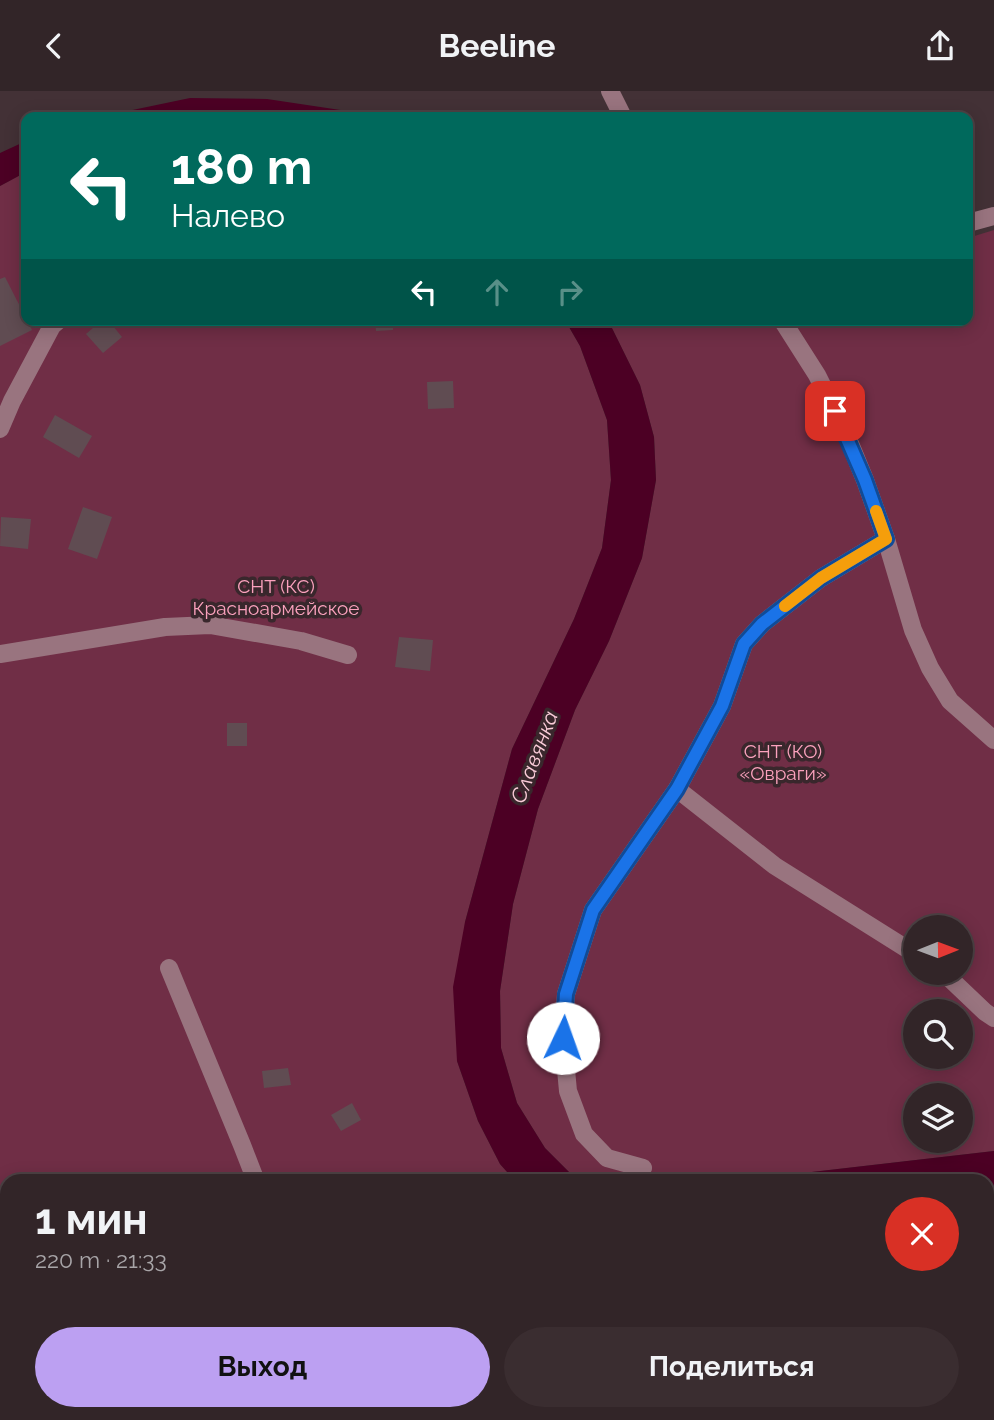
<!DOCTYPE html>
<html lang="ru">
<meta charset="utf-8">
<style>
body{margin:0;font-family:Raleway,sans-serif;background:#3a2d30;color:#f1f3f6;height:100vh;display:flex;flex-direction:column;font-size:26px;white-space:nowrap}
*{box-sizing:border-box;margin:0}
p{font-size:23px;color:#a8a5a8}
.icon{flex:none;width:38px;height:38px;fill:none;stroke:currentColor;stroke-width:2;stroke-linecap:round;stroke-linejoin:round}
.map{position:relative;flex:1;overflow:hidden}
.sheet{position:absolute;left:0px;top:1083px;width:994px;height:247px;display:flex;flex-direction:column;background:#322528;border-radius:21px 21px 0 0;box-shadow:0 4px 18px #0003,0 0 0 2px #4d4245}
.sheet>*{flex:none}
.hud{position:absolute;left:21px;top:21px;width:952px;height:214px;border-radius:14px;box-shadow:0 4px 18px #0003,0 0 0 2px #4d4245;background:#00695c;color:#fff;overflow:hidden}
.needle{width:46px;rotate:89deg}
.buttons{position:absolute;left:903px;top:824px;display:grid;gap:14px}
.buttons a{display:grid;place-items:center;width:70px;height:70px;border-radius:50%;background:#322528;box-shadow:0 4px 18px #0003,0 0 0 2px #4d4245;font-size:35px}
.pin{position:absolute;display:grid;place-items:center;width:60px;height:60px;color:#fff;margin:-30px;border-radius:14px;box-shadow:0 4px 10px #0006}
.me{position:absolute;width:77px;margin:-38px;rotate:3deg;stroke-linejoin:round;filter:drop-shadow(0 0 5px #0008)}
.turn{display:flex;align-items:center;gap:24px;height:147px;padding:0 35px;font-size:32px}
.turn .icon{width:91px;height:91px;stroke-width:2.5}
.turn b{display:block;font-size:49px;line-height:60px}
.lanes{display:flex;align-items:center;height:66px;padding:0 35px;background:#0003;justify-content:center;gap:35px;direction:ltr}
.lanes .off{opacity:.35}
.round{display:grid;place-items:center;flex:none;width:74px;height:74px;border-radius:37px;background:#3a2d30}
.head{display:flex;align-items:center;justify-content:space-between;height:119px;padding:0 35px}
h1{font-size:42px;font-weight:700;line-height:52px}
.cta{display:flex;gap:14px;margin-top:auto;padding:14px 35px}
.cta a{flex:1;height:80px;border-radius:42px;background:#bca0f2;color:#111;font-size:28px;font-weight:700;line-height:80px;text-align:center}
.cta a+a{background:#3a2d30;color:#f1f3f6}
header{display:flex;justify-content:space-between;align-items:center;height:91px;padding:0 35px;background:#322528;font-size:32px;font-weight:700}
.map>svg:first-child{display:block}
.green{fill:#702e46;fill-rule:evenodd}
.water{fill:#4c0024}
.building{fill:#604c52}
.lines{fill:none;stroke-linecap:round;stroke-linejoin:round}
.minor{stroke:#99747f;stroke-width:18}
.route-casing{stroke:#114b97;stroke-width:18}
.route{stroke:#1a73e8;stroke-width:12}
.slow{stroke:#f59e0b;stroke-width:12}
.labels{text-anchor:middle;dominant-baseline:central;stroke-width:7;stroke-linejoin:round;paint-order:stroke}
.park-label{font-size:19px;fill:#fba1bd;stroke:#39272c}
.water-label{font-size:21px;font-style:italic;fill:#fbccd9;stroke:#39272c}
</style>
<header><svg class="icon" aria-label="back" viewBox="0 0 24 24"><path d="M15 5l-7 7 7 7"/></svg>Beeline<svg class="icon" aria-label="share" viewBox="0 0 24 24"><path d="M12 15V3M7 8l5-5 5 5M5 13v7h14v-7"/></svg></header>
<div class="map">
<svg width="994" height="1329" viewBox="0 0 994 1329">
<rect width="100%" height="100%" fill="#433136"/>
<g class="green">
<polygon points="26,81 26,229 565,229 580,255 607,329 611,389 602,457 574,528 512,658 465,831 457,970 478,1030 500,1073 515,1090 7,1090 7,1323 987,1323 987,1101 994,1100 994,1329 0,1329 0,95"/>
<path d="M994,139V1060L733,1090H594L574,1086L545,1057L517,1012L501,957L500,900L513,813L538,718L575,619L609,550L642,467L656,389L654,346L640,294L608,229H968V147ZM915,836H961V882H915ZM915,920H961V966H915ZM915,1004H961V1050H915Z"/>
</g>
<g class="water">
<polygon points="190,7 267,8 387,26 99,26"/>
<polygon points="26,50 26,81 0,95 0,62"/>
<polygon points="565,229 608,229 640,294 654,346 656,389 642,467 609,550 575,619 538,718 513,813 500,900 501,957 517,1012 545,1057 574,1086 594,1090 515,1090 500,1073 478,1030 457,970 453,896 465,831 512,658 574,528 602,457 611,389 607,329 580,255"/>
<polygon points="994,1060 994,1100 987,1101 987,1090 733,1090"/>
</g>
<g class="building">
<polygon points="5,186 32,239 0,255 0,188"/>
<polygon points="102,229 108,229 122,246 103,262 86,243"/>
<polygon points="375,229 393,229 393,239 376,240"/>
<polygon points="453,290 454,317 428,318 427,291"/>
<polygon points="55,324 92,345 79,367 43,346"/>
<polygon points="83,416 112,426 97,468 68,458"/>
<polygon points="1,426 31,428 28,458 0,455"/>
<polygon points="399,546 433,549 430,580 395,576"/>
<rect x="227" y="632" width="20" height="23"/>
<polygon points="288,977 291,994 264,997 262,980"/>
<polygon points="352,1012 361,1029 341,1040 331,1024"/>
</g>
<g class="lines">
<g class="minor">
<polyline points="610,0 623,26"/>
<polyline points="968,132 994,125"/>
<polyline points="782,229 817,284 844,338 865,389 886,448 913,539 930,577 950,610 994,649"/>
<polyline points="0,338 12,310 52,235 59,229"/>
<polyline points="0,563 165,536 210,534 301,550 348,564"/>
<polyline points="677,698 775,775 915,863"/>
<polyline points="169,877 242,1054 256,1090"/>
<polyline points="944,882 985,921 994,927"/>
<polyline points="643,1077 607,1067 584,1043 568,1000 563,947 566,903 593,819 677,698 722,615 744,553 762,533 821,487 886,448"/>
<polyline points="0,1223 7,1221"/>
<polyline points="898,1323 914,1329"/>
<polyline points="643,1329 651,1323"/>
</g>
</g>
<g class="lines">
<g class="route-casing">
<polyline id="route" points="563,947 566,903 593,819 677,698 722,615 744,553 762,533 821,487 886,448 865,389 835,320"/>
</g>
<use href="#route" class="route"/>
<polyline class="slow" points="785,515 821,487 886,448 876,420"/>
</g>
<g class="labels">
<g class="park-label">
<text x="276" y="495">СНТ (КС)<tspan x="276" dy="22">Красноармейское</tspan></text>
<text x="783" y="660">СНТ (КО)<tspan x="783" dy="22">«Овраги»</tspan></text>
</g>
<g class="water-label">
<text transform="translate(534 666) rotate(-69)">Славянка</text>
</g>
</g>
</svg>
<div class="buttons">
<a><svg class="needle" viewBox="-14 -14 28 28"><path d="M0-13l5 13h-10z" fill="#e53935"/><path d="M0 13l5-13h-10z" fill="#a8a5a8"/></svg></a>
<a><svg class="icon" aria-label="search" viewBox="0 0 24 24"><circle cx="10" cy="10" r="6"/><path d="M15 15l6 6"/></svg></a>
<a><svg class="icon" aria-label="layers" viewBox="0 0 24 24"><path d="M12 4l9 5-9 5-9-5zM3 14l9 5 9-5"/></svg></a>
</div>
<div class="pin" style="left:835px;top:320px;background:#d93025"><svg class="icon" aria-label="arrive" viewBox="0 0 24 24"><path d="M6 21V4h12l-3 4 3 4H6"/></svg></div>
<svg class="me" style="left:563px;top:947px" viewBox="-20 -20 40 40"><circle r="19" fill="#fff"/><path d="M0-13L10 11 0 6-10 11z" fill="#1a73e8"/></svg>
<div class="hud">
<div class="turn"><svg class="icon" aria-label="left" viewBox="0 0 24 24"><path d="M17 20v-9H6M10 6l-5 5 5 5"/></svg><div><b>180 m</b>Налево</div></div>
<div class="lanes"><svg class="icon" aria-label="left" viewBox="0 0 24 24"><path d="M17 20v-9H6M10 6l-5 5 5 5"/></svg><svg class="icon off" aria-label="ahead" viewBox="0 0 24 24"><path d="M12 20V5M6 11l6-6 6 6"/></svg><svg class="icon off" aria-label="right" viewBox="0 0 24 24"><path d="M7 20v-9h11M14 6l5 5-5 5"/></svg></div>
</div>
<section class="sheet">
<div class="head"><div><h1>1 мин</h1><p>220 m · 21:33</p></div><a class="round" style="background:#d93025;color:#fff"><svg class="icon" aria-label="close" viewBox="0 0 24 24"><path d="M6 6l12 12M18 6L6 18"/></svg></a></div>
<div class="cta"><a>Выход</a><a>Поделиться</a></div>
</section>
</div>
